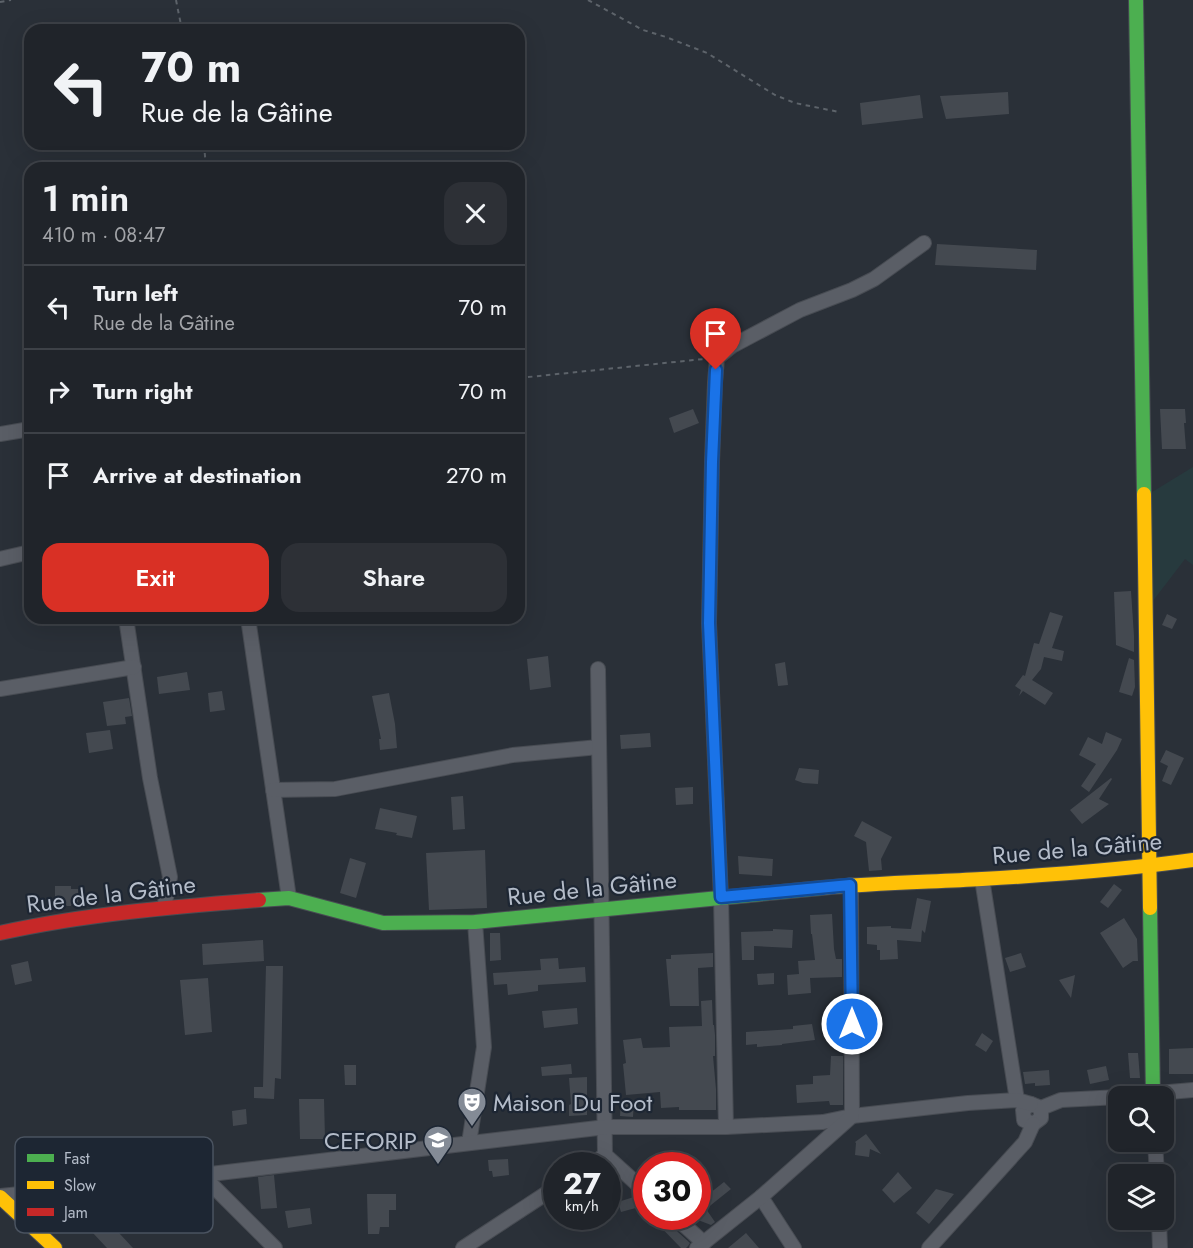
<!DOCTYPE html>
<meta charset="utf-8">
<style>
body{margin:0;font-family:Jost,sans-serif;background:#2d3036;color:#f1f3f6;height:100vh;display:flex;flex-direction:column;font-size:22px;white-space:nowrap}
*{box-sizing:border-box;margin:0}
p{font-size:20px;color:#a2a4a8}
.icon{flex:none;width:33px;height:33px;fill:none;stroke:currentColor;stroke-width:2;stroke-linecap:round;stroke-linejoin:round}
.map{position:relative;flex:1;overflow:hidden}
.panel{position:absolute;left:24px;top:162px;width:501px;height:462px;display:flex;flex-direction:column;background:#20242a;border-radius:18px;box-shadow:0 6px 24px #0002,0 0 0 2px #3d4147}
.panel>*{flex:none}
.banner{position:absolute;left:24px;top:24px;width:501px;height:126px;border-radius:18px;box-shadow:0 6px 24px #0002,0 0 0 2px #3d4147;background:#20242a;color:#f1f3f6;overflow:hidden}
.buttons{position:absolute;left:1108px;top:1086px;display:grid;gap:12px}
.buttons a{display:grid;place-items:center;width:66px;height:66px;border-radius:12px;background:#20242a;box-shadow:0 6px 24px #0002,0 0 0 2px #3d4147;font-size:30px}
.speed{position:absolute;left:543px;top:1152px;display:flex;gap:12px;font-size:30px;font-weight:700;text-align:center}
.speed>*{display:grid;place-content:center;width:78px;height:78px;border-radius:50%;background:#20242a;box-shadow:0 6px 24px #0002,0 0 0 2px #3d4147;line-height:1}
.speed small{font-size:15px;font-weight:400}
.speed .limit{border:9px solid #d22;background:#fff;color:#111}
.pin{position:absolute;display:grid;place-items:center;width:51px;height:51px;color:#fff;margin:-62px -26px;border-radius:50% 50% 50% 0;rotate:-45deg;box-shadow:0 0 6px #0007}
.pin .icon{rotate:45deg}
.me{position:absolute;width:66px;margin:-33px;rotate:0deg;stroke-linejoin:round;filter:drop-shadow(0 0 4px #0008)}
.turn{display:flex;align-items:center;gap:21px;height:126px;padding:0 18px;font-size:27px}
.turn .icon{width:78px;height:78px;stroke-width:2.5}
.turn b{display:block;font-size:42px;line-height:51px}
.round{display:grid;place-items:center;flex:none;width:63px;height:63px;border-radius:18px;background:#2d3036}
.summary{display:flex;align-items:center;justify-content:space-between;height:102px;padding:0 18px}
h1{font-size:36px;font-weight:600;line-height:45px}
.cta{display:flex;gap:12px;margin-top:auto;padding:12px 18px}
.cta a{flex:1;height:69px;border-radius:18px;background:#d93025;color:#fff;font-size:24px;font-weight:600;line-height:69px;text-align:center}
.cta a+a{background:#2d3036;color:#f1f3f6}
ul{padding:0;list-style:none}
li{display:flex;align-items:center;gap:18px;height:84px;padding:0 18px;border-top:2px solid #3d4147}
li div{flex:1}
li b{display:block;font-size:22px}
li em{font-style:normal}
.map>svg:first-child{display:block}
.green{fill:#273a3e}
.building{fill:#444950}
.lines{fill:none;stroke-linecap:round;stroke-linejoin:round}
.street-casing{stroke:#484c53;stroke-width:16}
.fast-casing{stroke:#484c53;stroke-width:16}
.slow-casing{stroke:#484c53;stroke-width:16}
.jam-casing{stroke:#484c53;stroke-width:16}
.path{stroke:#5d636a;stroke-width:2;stroke-dasharray:4.5 4.5;stroke-linecap:butt}
.street{stroke:#5a5e66;stroke-width:14}
.fast{stroke:#4caf50;stroke-width:14}
.slow{stroke:#ffc107;stroke-width:14}
.jam{stroke:#c62828;stroke-width:14}
.route-casing{stroke:#114b97;stroke-width:15}
.route{stroke:#1a73e8;stroke-width:10}
.labels{text-anchor:middle;dominant-baseline:central;stroke-width:4.5;stroke-linejoin:round;paint-order:stroke}
.street-label{font-size:24px;fill:#b4bcc9;stroke:#1d2633}
.poi-label{font-size:24px;fill:#b4bcc9;stroke:#1d2633;text-anchor:start}
.key{fill:#1d2633;stroke:#4a5360;stroke-width:1.5}
.key-label{font-size:16px;fill:#b4bcc9}
</style>
<div class="map">
<svg width="1193" height="1248" viewBox="0 0 1193 1248">
<rect width="100%" height="100%" fill="#2a3038"/>
<polygon class="green" points="1193,467 1193,565 1185,559 1146,610 1144,497"/>
<g class="building">
<polygon points="1008,92 1009,114 946,119 940,96"/>
<polygon points="920,95 923,118 862,125 860,103"/>
<polygon points="937,244 1037,250 1036,270 935,265"/>
<polygon points="693,409 699,423 674,433 669,418"/>
<polygon points="1160,409 1185,409 1186,423 1184,423 1186,449 1162,449"/>
<polygon points="1131,591 1134,636 1134,652 1116,645 1114,592"/>
<polygon points="1050,612 1063,616 1052,648 1064,651 1062,661 1044,657 1041,669 1032,680 1053,693 1045,705 1023,691 1019,696 1021,690 1015,686 1023,675 1025,676 1034,643 1039,644"/>
<polygon points="1167,614 1177,619 1172,629 1162,625"/>
<polygon points="548,656 551,687 530,690 527,659"/>
<polygon points="1129,658 1134,660 1135,687 1132,696 1119,692"/>
<polygon points="785,662 788,685 778,686 775,664"/>
<polygon points="187,672 190,690 159,694 157,677"/>
<polygon points="222,691 225,710 210,712 208,693"/>
<polygon points="389,693 395,724 397,748 380,750 379,739 381,739 372,696"/>
<polygon points="129,698 132,716 125,717 126,724 107,726 103,702"/>
<polygon points="110,730 113,749 89,753 86,733"/>
<polygon points="1106,732 1122,739 1117,750 1089,792 1081,786 1096,764 1079,755 1088,737 1102,744"/>
<polygon points="650,733 651,747 621,749 620,735"/>
<polygon points="1166,750 1184,758 1171,785 1162,781 1168,766 1160,762"/>
<polygon points="799,768 819,770 818,784 803,783 795,780"/>
<polygon points="1111,778 1112,779 1099,799 1109,804 1082,824 1070,810"/>
<polygon points="693,787 693,804 676,805 675,788"/>
<polygon points="463,796 465,829 453,830 451,797"/>
<polygon points="380,808 417,816 412,838 396,835 397,833 375,829"/>
<polygon points="862,821 892,837 881,859 882,870 869,871 866,842 854,836"/>
<polygon points="485,850 487,908 429,910 426,853"/>
<polygon points="738,856 773,859 772,876 739,874"/>
<polygon points="350,858 366,863 356,898 340,893"/>
<polygon points="1114,884 1122,890 1108,908 1100,902"/>
<polygon points="55,886 71,886 71,889 78,889 78,904 71,905 71,906 55,906"/>
<polygon points="917,898 931,901 925,933 922,930 921,942 897,940 898,959 880,960 880,950 877,950 877,945 867,944 867,927 891,926 891,928 911,929"/>
<polygon points="832,914 834,949 836,959 842,959 842,977 810,978 811,993 788,995 787,975 799,974 798,961 815,960 812,934 811,934 810,915"/>
<polygon points="1124,918 1137,939 1138,961 1133,961 1123,968 1100,933"/>
<polygon points="773,929 793,930 792,948 754,946 754,960 742,960 741,932 773,931"/>
<polygon points="490,933 500,933 501,960 490,961"/>
<polygon points="263,940 264,961 203,965 202,944"/>
<polygon points="713,953 713,967 698,968 699,1006 670,1006 666,959 671,959 671,955"/>
<polygon points="1021,953 1026,967 1010,972 1005,958"/>
<polygon points="558,958 559,969 585,967 586,982 538,985 538,991 508,995 507,984 494,985 493,973 541,970 540,959"/>
<polygon points="28,961 32,981 15,985 11,965"/>
<polygon points="266,966 283,966 281,1079 275,1078 274,1099 254,1098 254,1087 263,1087"/>
<polygon points="774,973 774,984 758,985 757,974"/>
<polygon points="1075,975 1071,998 1059,980"/>
<polygon points="208,978 212,1032 185,1035 180,980"/>
<polygon points="712,1000 713,1025 714,1025 715,1035 715,1056 713,1056 716,1089 716,1110 679,1110 679,1107 661,1108 660,1092 626,1095 623,1064 626,1063 623,1040 641,1038 643,1048 670,1047 669,1027 702,1026 701,1001"/>
<polygon points="577,1008 578,1024 544,1028 542,1011"/>
<polygon points="812,1024 815,1040 782,1044 782,1045 757,1047 757,1044 746,1045 746,1032 793,1029 793,1026"/>
<polygon points="982,1033 993,1041 986,1052 975,1045"/>
<polygon points="1193,1048 1193,1074 1169,1074 1169,1049"/>
<polygon points="1128,1053 1138,1053 1140,1078 1130,1078"/>
<polygon points="831,1056 843,1056 843,1105 830,1105 829,1101 797,1103 796,1085 813,1084 813,1076 830,1075"/>
<polygon points="571,1064 572,1074 542,1076 541,1067"/>
<polygon points="344,1065 356,1065 356,1085 345,1085"/>
<polygon points="1106,1066 1109,1080 1090,1084 1087,1070"/>
<polygon points="1049,1070 1050,1085 1035,1086 1035,1083 1025,1084 1023,1072"/>
<polygon points="587,1077 587,1115 569,1116 569,1105 571,1104 569,1078"/>
<polygon points="299,1099 324,1099 325,1139 300,1139"/>
<polygon points="621,1101 634,1101 633,1117 620,1116"/>
<polygon points="246,1109 247,1124 233,1126 232,1111"/>
<polygon points="866,1134 881,1154 870,1149 869,1157 855,1155 856,1143 855,1142"/>
<polygon points="508,1159 509,1175 493,1177 492,1171 489,1171 488,1160"/>
<polygon points="1129,1162 1130,1174 1118,1174 1117,1163"/>
<polygon points="898,1172 912,1188 894,1203 882,1190"/>
<polygon points="274,1175 277,1208 261,1209 258,1177"/>
<polygon points="724,1182 731,1189 706,1209 715,1222 711,1225 698,1220 698,1197 700,1201"/>
<polygon points="936,1189 954,1194 929,1224 916,1213"/>
<polygon points="367,1194 396,1194 396,1210 389,1210 389,1227 380,1227 379,1234 368,1234"/>
<polygon points="637,1196 641,1199 643,1206 621,1212 618,1202"/>
<polygon points="310,1208 312,1224 288,1228 285,1211"/>
<polygon points="650,1216 665,1216 668,1223 690,1243 688,1246 686,1248 681,1248"/>
<polygon points="106,1219 133,1248 107,1248 92,1232"/>
<polygon points="746,1233 759,1248 728,1248"/>
</g>
<g class="lines">
<g class="street-casing">
<g id="street">
<polyline points="0,434 30,429"/>
<polyline points="0,559 30,552"/>
<polyline points="126,618 150,778 170,877 164,908"/>
<polyline points="248,618 289,898"/>
<polyline points="0,689 134,667"/>
<polyline points="273,790 335,789 513,755 599,747"/>
<polyline points="982,879 1017,1100"/>
<polyline points="1122,1096 1193,1090"/>
<polyline points="1041,1108 1041,1118 1033,1124 1024,1120 1023,1110 1031,1104 1041,1108 1061,1100 1119,1097"/>
<polyline points="726,1127 721,898 709,623 712,462 715,383 717,358 732,346 800,310 852,290 874,279 924,243"/>
<polyline points="1155,1142 1157,1174"/>
<polyline points="469,1143 484,1047 475,922"/>
<polyline points="605,1155 646,1192"/>
<polyline points="589,1166 605,1155 598,669"/>
<polyline points="202,1175 275,1248"/>
<polyline points="0,1196 202,1175 606,1127 726,1127 823,1122 852,1116 968,1103 1017,1100 1031,1104"/>
<polyline points="761,1197 794,1248"/>
<polyline points="674,1216 704,1243"/>
<polyline points="1159,1220 1160,1248"/>
<polyline points="463,1248 556,1187"/>
<polyline points="697,1248 761,1197 852,1116 851,885"/>
<polyline points="929,1248 1025,1142 1033,1124"/>
</g>
</g>
<g class="fast-casing">
<g id="fast">
<polyline points="1136,0 1144,494"/>
<polyline points="259,900 289,898 383,923 475,922 821,888"/>
<polyline points="1150,908 1153,1096"/>
</g>
</g>
<g class="slow-casing">
<g id="slow">
<polyline points="1144,494 1150,908"/>
<path d="M821,888C874,883 928,882 982,879C1052,875 1123,870 1193,860"/>
<polyline points="0,1197 55,1248"/>
</g>
</g>
<g class="jam-casing">
<path id="jam" d="M0,933C85,914 172,907 259,900"/>
</g>
<g class="path">
<polyline points="176,0 182,30"/>
<polyline points="588,0 643,30 666,37 707,53 775,95 795,103 839,112"/>
<polyline points="0,2 11,0"/>
<polyline points="204,144 206,168"/>
<polyline points="519,378 704,359"/>
</g>
<use href="#street" class="street"/>
<use href="#fast" class="fast"/>
<use href="#slow" class="slow"/>
<use href="#jam" class="jam"/>
</g>
<g class="lines">
<g class="route-casing">
<polyline id="route" points="716,370 712,462 709,623 721,897 850,885 852,1024"/>
</g>
<use href="#route" class="route"/>
</g>
<defs>
<g id="theatre-pin" transform="scale(1.5)"><path d="M0 17L-7.5 6A9.5 9.5 0 1 1 7.5 6Z" fill="#848b96" stroke="#1d2633"/><path d="M-5-5.5Q0-4 5-5.5V0Q5 5 0 6Q-5 5-5 0ZM-3.3-2.5H-1v1.5H-3.3ZM1-2.5H3.3v1.5H1ZM-2.8 1Q0 5.5 2.8 1Z" fill="#fff"/></g>
<g id="school-pin" transform="scale(1.5)"><path d="M0 17L-7.5 6A9.5 9.5 0 1 1 7.5 6Z" fill="#848b96" stroke="#1d2633"/><path d="M0-5L7-2L0 1L-7-2ZM-4 1L0 2.5L4 1V4Q0 6-4 4Z" fill="#fff"/></g>
</defs>
<g fill-rule="evenodd">
<use href="#theatre-pin" x="472" y="1102"/>
<use href="#school-pin" x="438" y="1140"/>
</g>
<g class="labels">
<g class="street-label">
<text transform="translate(1077 848) rotate(-5)">Rue de la Gâtine</text>
<text transform="translate(592 888) rotate(-6)">Rue de la Gâtine</text>
<text transform="translate(111 894) rotate(-7)">Rue de la Gâtine</text>
</g>
<g class="poi-label">
<text x="493" y="1102">Maison Du Foot</text>
<text x="417" y="1140" text-anchor="end">CEFORIP</text>
</g>
</g>
<rect x="15" y="1137" width="198" height="96" rx="9" class="key"/>
<rect x="27" y="1154" width="27" height="8" fill="#4caf50"/>
<rect x="27" y="1181" width="27" height="8" fill="#ffc107"/>
<rect x="27" y="1208" width="27" height="8" fill="#c62828"/>
<g class="key-label">
<text x="64" y="1164">Fast</text>
<text x="64" y="1191">Slow</text>
<text x="64" y="1218">Jam</text>
</g>
</svg>
<div class="buttons">
<a><svg class="icon" aria-label="search" viewBox="0 0 24 24"><circle cx="10" cy="10" r="6"/><path d="M15 15l6 6"/></svg></a>
<a><svg class="icon" aria-label="layers" viewBox="0 0 24 24"><path d="M12 4l9 5-9 5-9-5zM3 14l9 5 9-5"/></svg></a>
</div>
<div class="speed"><div>27<small>km/h</small></div><div class="limit">30</div></div>
<div class="pin" style="left:716px;top:370px;background:#d93025"><svg class="icon" aria-label="arrive" viewBox="0 0 24 24"><path d="M6 21V4h12l-3 4 3 4H6"/></svg></div>
<svg class="me" style="left:852px;top:1024px" viewBox="-20 -20 40 40"><circle r="17" fill="#1a73e8" stroke="#fff" stroke-width="3"/><path d="M0-11L8 9 0 5-8 9z" fill="#fff"/></svg>
<div class="banner">
<div class="turn"><svg class="icon" aria-label="left" viewBox="0 0 24 24"><path d="M17 20v-9H6M10 6l-5 5 5 5"/></svg><div><b>70 m</b>Rue de la Gâtine</div></div>
</div>
<section class="panel">
<div class="summary"><div><h1>1 min</h1><p>410 m · 08:47</p></div><a class="round"><svg class="icon" aria-label="close" viewBox="0 0 24 24"><path d="M6 6l12 12M18 6L6 18"/></svg></a></div>
<ul>
<li><svg class="icon" aria-label="left" viewBox="0 0 24 24"><path d="M17 20v-9H6M10 6l-5 5 5 5"/></svg><div><b>Turn left</b><p>Rue de la Gâtine</p></div><em>70 m</em></li>
<li><svg class="icon" aria-label="right" viewBox="0 0 24 24"><path d="M7 20v-9h11M14 6l5 5-5 5"/></svg><div><b>Turn right</b></div><em>70 m</em></li>
<li><svg class="icon" aria-label="arrive" viewBox="0 0 24 24"><path d="M6 21V4h12l-3 4 3 4H6"/></svg><div><b>Arrive at destination</b></div><em>270 m</em></li>
</ul>
<div class="cta"><a>Exit</a><a>Share</a></div>
</section>
</div>
